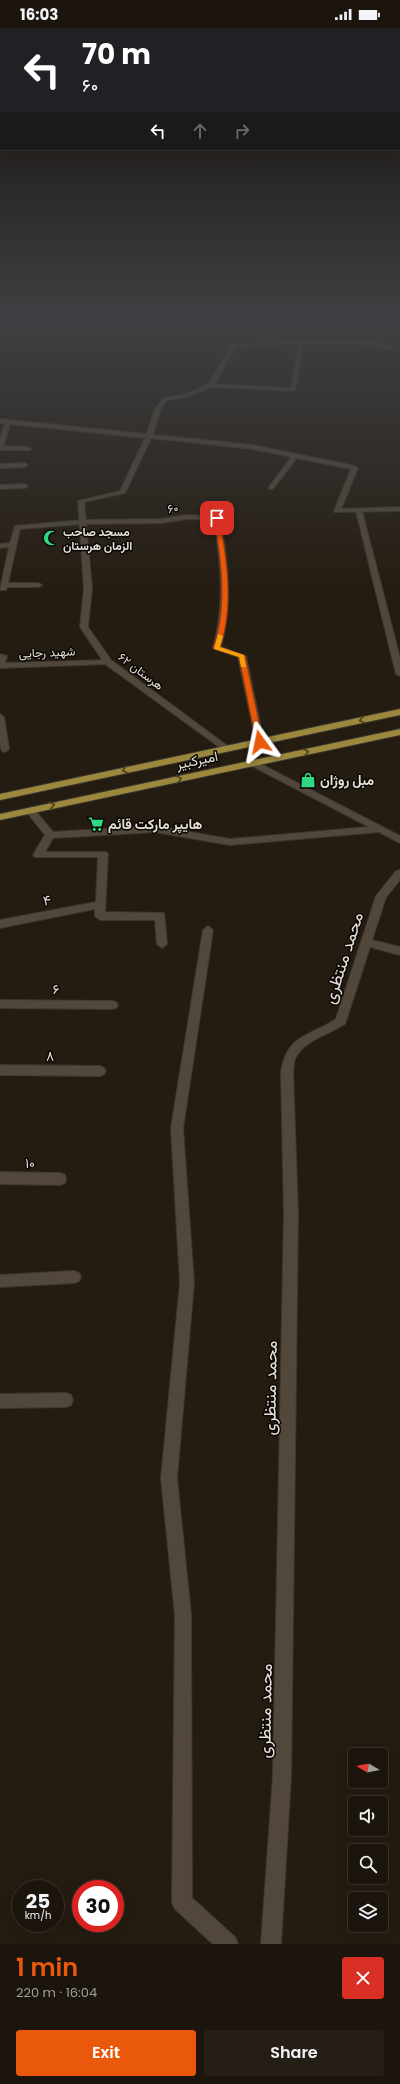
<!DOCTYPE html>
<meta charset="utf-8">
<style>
body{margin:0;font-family:Poppins,Vazirmatn,sans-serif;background:#241e16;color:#f1f3f6;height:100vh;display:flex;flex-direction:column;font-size:15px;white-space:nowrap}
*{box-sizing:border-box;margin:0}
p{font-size:13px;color:#a09f9d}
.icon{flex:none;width:22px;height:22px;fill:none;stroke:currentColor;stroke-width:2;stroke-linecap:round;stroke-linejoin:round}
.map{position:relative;height:1916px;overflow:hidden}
.panel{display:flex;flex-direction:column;background:#1b150d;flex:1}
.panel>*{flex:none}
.banner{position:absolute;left:0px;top:0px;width:400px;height:122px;box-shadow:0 4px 16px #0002,0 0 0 1px #39342e;background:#202124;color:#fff;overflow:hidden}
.needle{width:26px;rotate:280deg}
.controls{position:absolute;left:348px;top:1720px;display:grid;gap:8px}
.controls a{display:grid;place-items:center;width:40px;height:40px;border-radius:4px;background:#1b150d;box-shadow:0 4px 16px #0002,0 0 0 1px #39342e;font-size:20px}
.speed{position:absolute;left:12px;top:1852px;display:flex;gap:8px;font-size:20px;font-weight:700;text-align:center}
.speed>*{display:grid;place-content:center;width:52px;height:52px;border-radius:50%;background:#1b150d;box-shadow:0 4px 16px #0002,0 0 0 1px #39342e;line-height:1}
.speed small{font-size:10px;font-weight:400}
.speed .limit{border:6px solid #d22;background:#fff;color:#111}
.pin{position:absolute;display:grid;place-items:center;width:34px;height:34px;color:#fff;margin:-17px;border-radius:8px;box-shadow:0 2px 6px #0006}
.me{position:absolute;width:44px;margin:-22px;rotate:348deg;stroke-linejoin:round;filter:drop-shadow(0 0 3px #0008)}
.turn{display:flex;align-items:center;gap:14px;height:84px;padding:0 16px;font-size:18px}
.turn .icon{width:52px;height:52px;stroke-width:2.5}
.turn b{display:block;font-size:28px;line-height:34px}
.lanes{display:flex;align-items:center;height:38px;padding:0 16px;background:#0003;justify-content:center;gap:20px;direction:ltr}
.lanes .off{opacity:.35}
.round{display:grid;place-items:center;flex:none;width:42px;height:42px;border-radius:4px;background:#241e16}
.overview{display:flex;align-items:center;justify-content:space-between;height:68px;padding:0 16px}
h1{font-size:24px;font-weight:600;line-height:30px;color:#ea580c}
.action{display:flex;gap:8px;margin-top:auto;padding:8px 16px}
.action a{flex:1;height:46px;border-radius:4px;background:#ea580c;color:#fff;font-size:16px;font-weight:600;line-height:46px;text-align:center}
.action a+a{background:#241e16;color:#f1f3f6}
.status{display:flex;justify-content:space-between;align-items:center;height:28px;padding:0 20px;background:#1b150d;direction:ltr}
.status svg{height:11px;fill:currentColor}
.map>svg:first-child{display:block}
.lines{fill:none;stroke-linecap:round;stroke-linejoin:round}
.minor-casing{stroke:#3d3730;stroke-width:2}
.tertiary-casing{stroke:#3d3730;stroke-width:2}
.primary-casing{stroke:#3d3730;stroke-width:2}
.minor{fill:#51483b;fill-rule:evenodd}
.tertiary{fill:#51483b;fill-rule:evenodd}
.primary{fill:#9c883d;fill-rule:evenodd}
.oneway{stroke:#4c411e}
.route{fill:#ea580c;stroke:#983908}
.slow{fill:#f59e0b}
.labels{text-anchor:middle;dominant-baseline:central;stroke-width:3;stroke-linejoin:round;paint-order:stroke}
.far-street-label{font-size:12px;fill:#e5e0d8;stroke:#0b0704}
.far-poi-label{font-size:12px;font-weight:bold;fill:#e5e0d8;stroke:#0b0704;text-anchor:start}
.street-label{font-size:14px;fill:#e5e0d8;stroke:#0b0704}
.poi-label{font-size:14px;font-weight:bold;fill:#e5e0d8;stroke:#0b0704;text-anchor:start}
.near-street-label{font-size:17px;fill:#e5e0d8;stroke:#0b0704}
</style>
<div class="status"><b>16:03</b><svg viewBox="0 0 49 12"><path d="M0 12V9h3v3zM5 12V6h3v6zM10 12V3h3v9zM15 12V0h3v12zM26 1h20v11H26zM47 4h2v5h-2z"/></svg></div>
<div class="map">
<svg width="400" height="1916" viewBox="0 0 400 1916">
<rect width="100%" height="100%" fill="#241c11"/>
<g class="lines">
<g class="minor-casing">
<g id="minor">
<path d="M332,312L372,314L395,319L392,321L352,315H304L295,363L212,359L187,369L167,372L161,381L152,408L149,410L146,408L155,381L163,370L184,367L209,356L231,317ZM299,315L291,360L215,356L235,319Z"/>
<polygon points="6,393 11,394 3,418 28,419 31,421 30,422 0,422 0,410"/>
<polygon points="293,427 298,428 273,461 269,461 269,459"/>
<polygon points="0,436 25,435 28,437 25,439 0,440"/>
<polygon points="0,457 25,456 28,458 25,460 0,461"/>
<polygon points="359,481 362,483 400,630 400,648 396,646 356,483"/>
<path d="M187,487L217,488L220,490C228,533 233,576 221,619L246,628L264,714L263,716H257L256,714L238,629L213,620C225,577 221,535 214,492L187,491L161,495L83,496L20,501L8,555H38L42,557L38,559H7L6,562H0L9,519L0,520V516L10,515L15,498L83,492L161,491Z"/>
<polygon points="0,626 7,628 5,635 108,632 112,634 108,636 0,640"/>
<polygon points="0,686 4,689 9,721 5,724 2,723 0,717"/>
<polygon points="30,779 33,780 53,804 155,798 230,811 379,798 384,801 379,804 230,817 155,804 53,810 45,824 106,824 108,826 105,884 164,885 167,916 162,920 157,916 155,892 100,892 95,888 95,881 0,900 0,892 96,874 98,829 35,829 33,827 45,807 25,782"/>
<path d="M400,842V852L386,869L372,912L400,919V927L370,919L345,996C330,1006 305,1012 296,1029C293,1033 294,1039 293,1044L298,1186L291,1748L281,1916H261L273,1748L284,1186L281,1044C287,1006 309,1009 336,991L376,868L396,843Z"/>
<polygon points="208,898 213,902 183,1100 194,1255 177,1450 191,1587 192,1870 235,1909 238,1916 213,1916 175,1881 172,1874 175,1587 161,1450 180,1255 171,1100 203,902"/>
<polygon points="0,972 112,973 116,974 118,977 116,980 112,981 0,980"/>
<polygon points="0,1037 100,1038 104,1040 106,1043 104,1046 100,1048 0,1047"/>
<polygon points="0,1144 60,1145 65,1147 66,1151 65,1155 60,1157 0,1156"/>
<polygon points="74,1243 79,1245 81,1249 79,1253 74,1255 0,1259 0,1247"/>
<polygon points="66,1365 71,1367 73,1372 71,1377 66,1379 0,1380 0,1366"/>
</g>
</g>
<g class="tertiary-casing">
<g id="tertiary">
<polygon points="0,391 253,417 355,438 358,440 341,481 400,479 400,483 335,484 334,483 351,441 253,421 151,410 125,465 84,474 92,560 88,599 111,632 229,719 229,723 226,724 105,636 80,599 84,560 78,473 120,463 145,410 0,395"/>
<polygon points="253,732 400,808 400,815 250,737 250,733"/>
</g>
</g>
<g class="primary-casing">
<g id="primary">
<polygon points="400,681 400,687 0,772 0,766"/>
<polygon points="400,701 400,707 0,792 0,786"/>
</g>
</g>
<use href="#minor" class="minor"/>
<use href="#tertiary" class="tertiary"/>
<use href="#primary" class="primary"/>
</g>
<defs><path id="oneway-chevron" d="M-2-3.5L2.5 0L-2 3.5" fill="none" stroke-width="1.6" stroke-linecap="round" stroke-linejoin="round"/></defs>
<g class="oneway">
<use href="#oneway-chevron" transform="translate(362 692) rotate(168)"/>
<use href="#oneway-chevron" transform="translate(306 724) rotate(-12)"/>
<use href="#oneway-chevron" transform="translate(125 742) rotate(168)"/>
<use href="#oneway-chevron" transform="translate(179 751) rotate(-12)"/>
<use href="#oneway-chevron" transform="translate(52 777) rotate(-12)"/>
</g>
<linearGradient id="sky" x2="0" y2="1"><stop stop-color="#140f09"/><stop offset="0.52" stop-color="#3f4043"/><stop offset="1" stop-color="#3f4043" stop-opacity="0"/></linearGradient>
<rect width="400" height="563" fill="url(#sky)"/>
<path class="route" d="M217,489L219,490C227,531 234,579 220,619L245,628L263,714L260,716L256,714L239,629L213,620C228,580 221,531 214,490Z"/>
<polygon class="slow" points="218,606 223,608 220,619 244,627 246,639 241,639 239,629 214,621"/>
<defs>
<g id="mosque-bare" transform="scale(1.2)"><path d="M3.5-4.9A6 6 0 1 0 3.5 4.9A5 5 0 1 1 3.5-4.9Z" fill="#31d882" stroke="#0b0704" stroke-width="2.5" paint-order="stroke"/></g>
<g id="shop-bare" transform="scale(1.2)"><path d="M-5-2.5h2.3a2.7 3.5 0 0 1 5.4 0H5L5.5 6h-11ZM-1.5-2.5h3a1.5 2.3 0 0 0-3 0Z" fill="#31d882" stroke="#0b0704" stroke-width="2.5" paint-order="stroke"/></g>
<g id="supermarket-bare" transform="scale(1.2)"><path d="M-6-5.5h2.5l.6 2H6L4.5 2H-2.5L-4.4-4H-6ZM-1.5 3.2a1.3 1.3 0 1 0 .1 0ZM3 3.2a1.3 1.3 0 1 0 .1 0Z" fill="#31d882" stroke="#0b0704" stroke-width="2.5" paint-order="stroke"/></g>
</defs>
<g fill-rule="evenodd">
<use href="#mosque-bare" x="51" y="510"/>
<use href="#shop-bare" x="308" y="752"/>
<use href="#supermarket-bare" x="96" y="796"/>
</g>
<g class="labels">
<g class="far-street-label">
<text transform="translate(173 480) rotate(-9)">۶۰</text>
<text transform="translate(47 624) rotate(-2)">شهید رجایی</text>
<text transform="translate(141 643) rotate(37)">هرستان ۶۲</text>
</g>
<g class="far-poi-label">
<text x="63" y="503">مسجد صاحب<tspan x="63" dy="14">الزمان هرستان</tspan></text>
</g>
<g class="street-label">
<text transform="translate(197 732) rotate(-12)">امیرکبیر</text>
<text transform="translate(47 872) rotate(-11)">۴</text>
<text transform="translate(56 961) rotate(1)">۶</text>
<text x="50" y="1028">۸</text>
<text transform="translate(30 1135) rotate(1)">۱۰</text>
</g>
<g class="poi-label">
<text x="320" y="752">مبل روژان</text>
<text x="108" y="796">هایپر مارکت قائم</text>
</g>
<g class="near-street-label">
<text transform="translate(343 930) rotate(-72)">محمد منتظری</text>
<text transform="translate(270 1360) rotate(-89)">محمد منتظری</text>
<text transform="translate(265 1683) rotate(-89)">محمد منتظری</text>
</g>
</g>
</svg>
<div class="controls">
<a><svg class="needle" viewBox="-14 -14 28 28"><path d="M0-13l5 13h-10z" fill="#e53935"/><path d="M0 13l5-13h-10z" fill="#a09f9d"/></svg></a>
<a><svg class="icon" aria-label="sound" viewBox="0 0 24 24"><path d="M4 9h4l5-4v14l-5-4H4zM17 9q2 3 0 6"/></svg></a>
<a><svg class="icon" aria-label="search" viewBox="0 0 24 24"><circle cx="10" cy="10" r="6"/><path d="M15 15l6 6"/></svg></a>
<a><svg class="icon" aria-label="layers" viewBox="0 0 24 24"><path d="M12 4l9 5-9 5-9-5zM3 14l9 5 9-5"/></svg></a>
</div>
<div class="speed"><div>25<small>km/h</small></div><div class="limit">30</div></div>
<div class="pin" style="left:217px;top:490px;background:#d93025"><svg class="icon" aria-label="arrive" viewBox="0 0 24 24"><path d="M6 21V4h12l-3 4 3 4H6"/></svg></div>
<svg class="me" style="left:260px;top:714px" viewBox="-20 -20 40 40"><path d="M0-17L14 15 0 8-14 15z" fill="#ea580c" stroke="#fff" stroke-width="4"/></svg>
<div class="banner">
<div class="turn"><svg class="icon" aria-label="left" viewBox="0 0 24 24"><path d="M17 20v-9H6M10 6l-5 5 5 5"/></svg><div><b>70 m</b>۶۰</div></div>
<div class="lanes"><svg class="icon" aria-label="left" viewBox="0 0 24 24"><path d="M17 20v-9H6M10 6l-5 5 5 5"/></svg><svg class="icon off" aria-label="ahead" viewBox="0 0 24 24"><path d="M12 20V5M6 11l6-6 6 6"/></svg><svg class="icon off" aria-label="right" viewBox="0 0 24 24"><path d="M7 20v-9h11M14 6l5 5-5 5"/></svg></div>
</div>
</div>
<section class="panel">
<div class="overview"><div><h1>1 min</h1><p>220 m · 16:04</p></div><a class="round" style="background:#d93025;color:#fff"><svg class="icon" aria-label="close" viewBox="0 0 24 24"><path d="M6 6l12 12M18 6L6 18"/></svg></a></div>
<div class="action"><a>Exit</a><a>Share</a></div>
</section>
